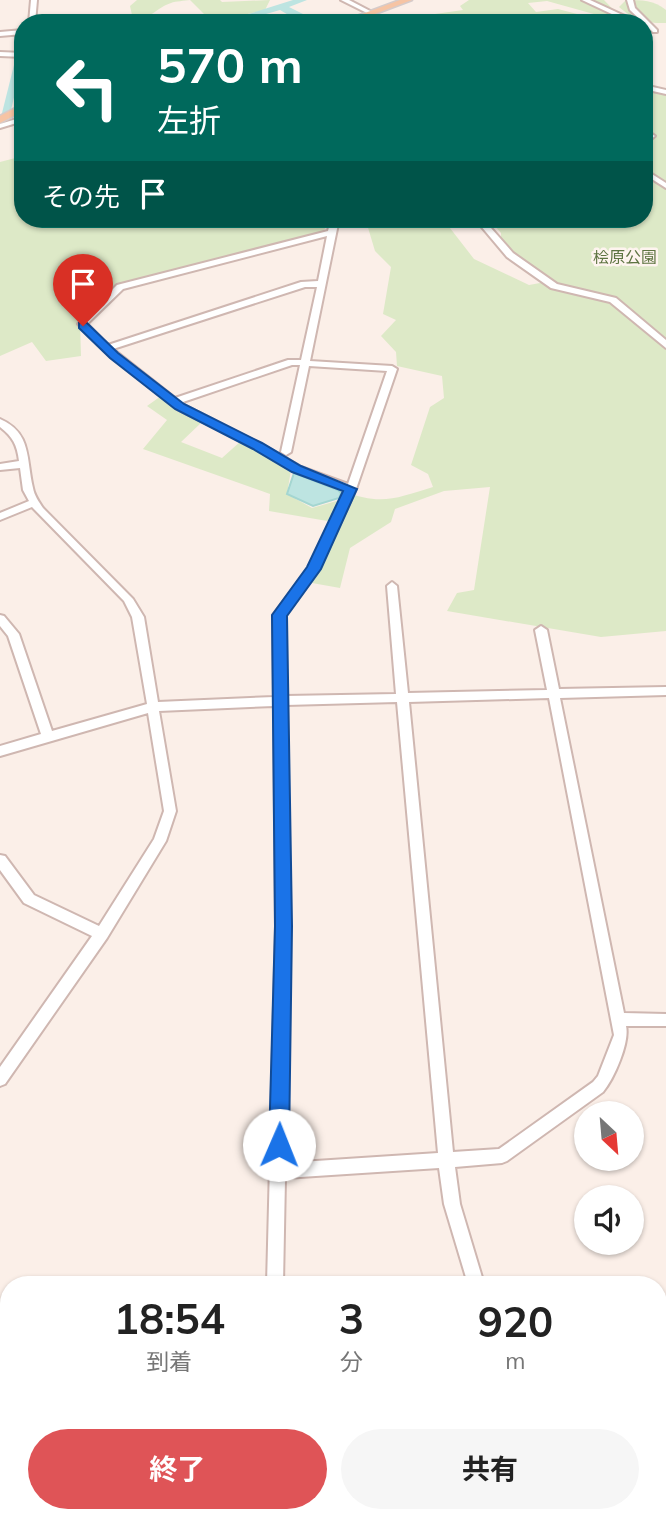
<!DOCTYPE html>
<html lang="ja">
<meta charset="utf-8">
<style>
body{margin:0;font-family:Mulish,"Noto Sans JP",sans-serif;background:#f6f6f6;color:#222;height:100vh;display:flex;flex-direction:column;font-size:26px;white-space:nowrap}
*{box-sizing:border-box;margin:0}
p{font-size:23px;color:#767676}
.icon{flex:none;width:38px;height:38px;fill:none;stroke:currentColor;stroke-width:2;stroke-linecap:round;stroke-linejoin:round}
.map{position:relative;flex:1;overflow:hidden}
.sheet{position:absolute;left:0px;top:1276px;width:667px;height:247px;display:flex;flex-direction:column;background:#fff;border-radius:28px 28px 0 0;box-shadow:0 2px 5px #0004}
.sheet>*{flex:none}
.hud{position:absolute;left:14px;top:14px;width:639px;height:214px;border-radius:28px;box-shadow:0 2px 5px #0004;background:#00695c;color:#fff;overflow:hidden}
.needle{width:46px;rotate:154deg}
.buttons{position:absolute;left:574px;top:1101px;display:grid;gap:14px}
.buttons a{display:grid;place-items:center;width:70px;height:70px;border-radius:50%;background:#fff;box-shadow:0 2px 5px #0004;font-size:35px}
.pin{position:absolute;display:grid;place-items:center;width:60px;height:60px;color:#fff;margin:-72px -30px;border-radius:50% 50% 50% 0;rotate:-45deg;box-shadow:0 0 7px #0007}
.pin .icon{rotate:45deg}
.me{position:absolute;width:77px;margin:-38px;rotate:1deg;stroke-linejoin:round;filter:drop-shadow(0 0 5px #0008)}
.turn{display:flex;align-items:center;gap:24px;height:147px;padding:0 28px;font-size:32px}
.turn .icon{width:91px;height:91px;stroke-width:2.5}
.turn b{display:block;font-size:49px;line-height:60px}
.then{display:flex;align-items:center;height:66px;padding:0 28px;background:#0003;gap:14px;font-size:26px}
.eta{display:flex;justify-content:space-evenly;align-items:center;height:119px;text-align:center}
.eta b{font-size:42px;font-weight:700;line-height:49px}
.action{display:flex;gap:14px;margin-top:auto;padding:14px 28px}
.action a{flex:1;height:80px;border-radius:42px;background:#df5457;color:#fff;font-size:28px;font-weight:700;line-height:80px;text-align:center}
.action a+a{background:#f6f6f6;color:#222}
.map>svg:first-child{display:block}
.green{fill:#dde9c7}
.water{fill:#bde4e1;stroke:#a4d6d1;stroke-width:2}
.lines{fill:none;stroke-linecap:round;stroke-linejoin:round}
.river{fill:#bde4e1;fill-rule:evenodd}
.minor-casing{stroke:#cfb7b1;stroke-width:4}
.major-casing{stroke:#d6cbca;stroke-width:3}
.minor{fill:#fff;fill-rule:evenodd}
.major{fill:#f6c4a4;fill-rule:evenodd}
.route{fill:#1a73e8;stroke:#114b97;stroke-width:2}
.labels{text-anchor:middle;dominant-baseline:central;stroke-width:5;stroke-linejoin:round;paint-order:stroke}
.far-park-label{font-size:16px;fill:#5e7442;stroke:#fef4ef}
</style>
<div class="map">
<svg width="666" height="1521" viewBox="0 0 666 1521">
<rect width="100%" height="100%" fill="#fbefe8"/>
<g class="green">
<path d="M137,0H220L222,2L270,0L265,10L218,21L209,19L190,0C184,1 176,1 171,3C153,9 156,19 132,15L130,6Z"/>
<path d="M469,0H604L626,23L547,1L528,3L536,12L558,9L577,14V17L548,18V23H506L503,18C487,17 446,21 435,14L463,10L460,6Z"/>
<path d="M626,0C642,0 654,0 666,10V23C649,24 632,19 619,7Z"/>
<path d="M644,89L666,93V631L601,637L447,611L457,593L474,590L490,487L444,491L395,509L391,522L350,548L340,588L312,583L339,523L269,511L270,494L143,449L167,420L147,406L161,396L202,422L181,442L222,458L241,441L291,470L287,494L312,508L340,500L343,491C381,506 397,498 433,487L428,474L411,465L430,407L444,398L442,376L397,366L396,352L381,336L396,320L383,314L391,267L375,251L366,221L375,219H443L474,259L529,285L551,281L501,242V233L489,219H644V143L650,136L644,131Z"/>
<polygon points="23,156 23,219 328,219 324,231 119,285 108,292 80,322 81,356 46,361 32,342 0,356 0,162"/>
</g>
<polygon class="water" points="294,473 338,490 341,493 339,498 313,506 287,494"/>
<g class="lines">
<g class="river">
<polygon points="293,0 307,0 289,7 307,16 311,23 302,23 280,10 235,23 220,23"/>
<polygon points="23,60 10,114 0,121 14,65"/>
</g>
<g class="minor-casing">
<g id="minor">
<polygon points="31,0 37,0 35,23 29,23"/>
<polygon points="341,0 349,0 374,13 369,14"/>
<polygon points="582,0 590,0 640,23 631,23"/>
<polygon points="627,0 633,0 635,8 657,30 657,32 653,32 630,10"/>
<polygon points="23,30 23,34 0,36 0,32"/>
<polygon points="0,52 23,53 23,57 0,56"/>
<polygon points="644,85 666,90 666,94 644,89"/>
<polygon points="23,117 23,121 0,128 0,124"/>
<polygon points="644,129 655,136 644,145 644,139 647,136 644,134"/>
<polygon points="644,169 666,183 666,188 644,174"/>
<path d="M331,219H339L310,361L392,366L397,369L356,489L319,569L285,616L286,696L396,694L387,586L392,582L397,586L408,693L547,690L535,630L541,626L547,630L559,689L666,687V695L560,698L624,1013L666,1014V1026H626C630,1042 614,1079 603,1092L507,1161L502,1163L455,1167L460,1204L484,1284H468L444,1204L439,1168L285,1178L283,1284H267L276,926L274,706L159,711L176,811L166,841L107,938L5,1084L0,1086V1067L92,936L24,903L0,870V855L5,856L34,895L99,926L154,839L164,811L148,713L0,756V746L41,734L8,636L0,626V615L4,616L19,634L52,731L147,704L132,617L124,601L32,507L0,520V513L29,501L23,490L20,468L0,470V464L19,461C17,445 13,437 0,427V419C32,433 26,459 33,488C34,495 39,502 43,508L133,599L144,617L158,702L274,697L273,615L309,568L345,490L293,471L255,448L177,409L111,357L78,324L117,285L328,231ZM327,236L318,281L301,282L108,345L87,324L123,289ZM305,287H317L301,360H288L175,398L113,349ZM292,365H300L281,452L286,455L291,452L309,366L387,371L348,484L301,467L261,444L180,403ZM549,698L614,1035L598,1076L593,1082L499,1149L453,1152L409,702ZM397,702L438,1153L285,1163L290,926L286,705Z"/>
<polygon points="475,219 483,219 513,253 557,284 616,298 666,340 666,348 610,302 551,288 507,257"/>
<polygon points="9,1506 9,1514 40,1514 36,1521 0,1521 0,1507"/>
<polygon points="160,1514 178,1514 177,1521 159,1521"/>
<rect x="258" y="1514" width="18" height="7"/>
</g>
</g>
<g class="major-casing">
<g id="major">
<polygon points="400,0 412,0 351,23 338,23"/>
<polygon points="23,104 23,111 0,123 0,116"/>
</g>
</g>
<use href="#minor" class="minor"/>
<use href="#major" class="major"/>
</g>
<polygon class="route" points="79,323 87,323 118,353 184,404 262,443 301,466 357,489 321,569 287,616 292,926 289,1145 286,1151 279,1154 272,1151 269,1145 275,926 272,615 307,567 343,491 292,472 253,449 175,409 110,358 79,328"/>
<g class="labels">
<g class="far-park-label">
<text x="625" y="257">桧原公園</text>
</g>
</g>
</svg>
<div class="buttons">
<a><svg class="needle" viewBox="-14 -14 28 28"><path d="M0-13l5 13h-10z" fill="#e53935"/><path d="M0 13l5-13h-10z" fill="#767676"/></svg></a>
<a><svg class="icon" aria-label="sound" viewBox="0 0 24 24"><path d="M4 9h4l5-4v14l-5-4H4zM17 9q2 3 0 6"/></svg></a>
</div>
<div class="pin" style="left:83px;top:326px;background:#d93025"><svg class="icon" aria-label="arrive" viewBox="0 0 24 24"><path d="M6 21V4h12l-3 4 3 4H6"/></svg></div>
<svg class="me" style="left:279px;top:1145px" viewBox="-20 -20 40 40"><circle r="19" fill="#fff"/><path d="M0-13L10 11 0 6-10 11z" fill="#1a73e8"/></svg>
<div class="hud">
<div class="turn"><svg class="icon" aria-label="left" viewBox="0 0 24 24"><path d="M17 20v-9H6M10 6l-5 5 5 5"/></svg><div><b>570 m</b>左折</div></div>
<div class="then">その先<svg class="icon" aria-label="arrive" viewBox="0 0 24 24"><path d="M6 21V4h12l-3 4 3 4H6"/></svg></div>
</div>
<section class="sheet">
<div class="eta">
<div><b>18:54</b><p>到着</p></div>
<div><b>3</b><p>分</p></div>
<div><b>920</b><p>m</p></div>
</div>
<div class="action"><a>終了</a><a>共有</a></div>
</section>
</div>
